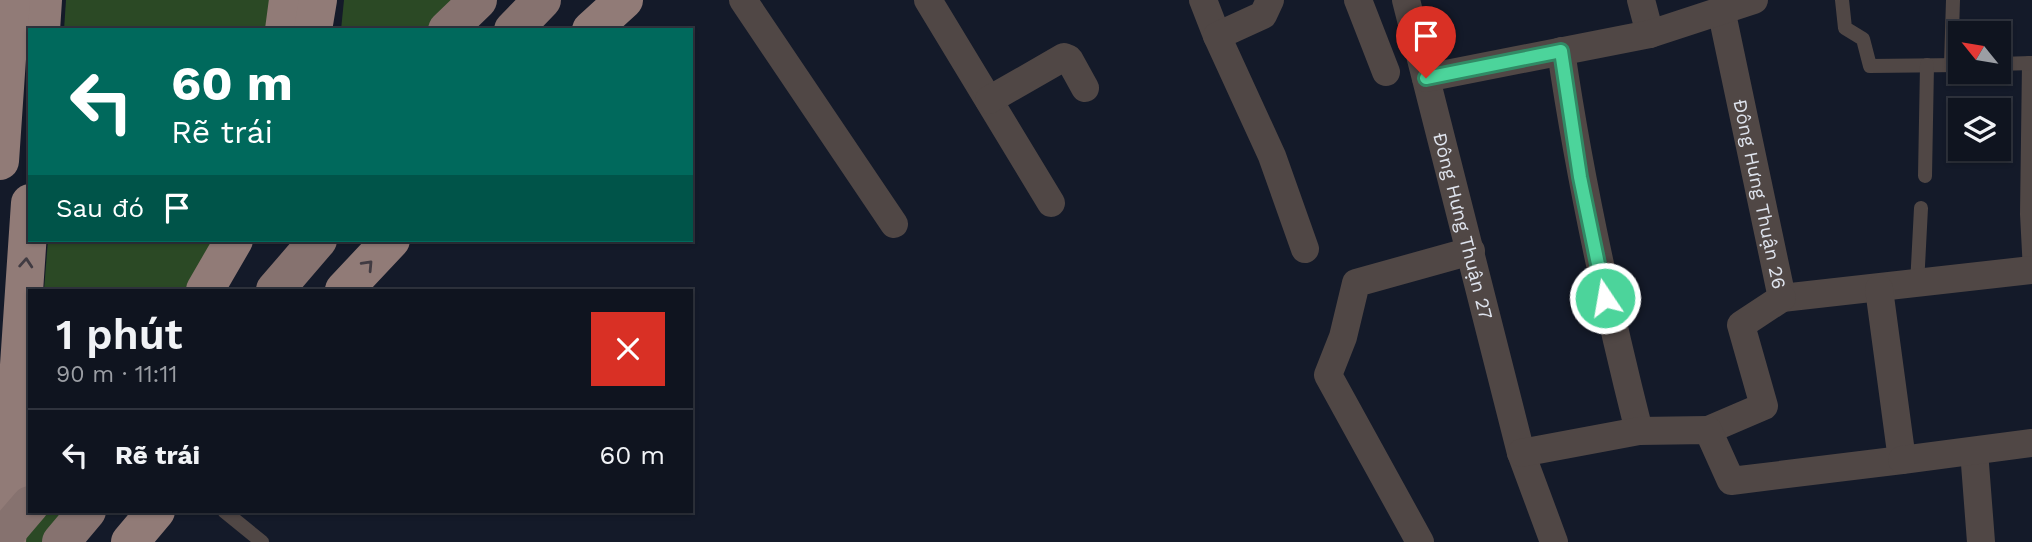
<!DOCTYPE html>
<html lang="vi">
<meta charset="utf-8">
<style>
body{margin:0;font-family:"Work Sans",sans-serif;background:#1d212c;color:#f1f3f6;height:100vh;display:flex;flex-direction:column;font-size:26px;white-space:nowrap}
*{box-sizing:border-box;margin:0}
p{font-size:23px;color:#9b9ea4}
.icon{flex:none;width:38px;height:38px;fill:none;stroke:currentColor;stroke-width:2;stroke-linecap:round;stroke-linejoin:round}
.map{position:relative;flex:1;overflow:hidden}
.side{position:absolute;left:28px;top:289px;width:665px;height:224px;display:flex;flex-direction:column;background:#0f141f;border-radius:0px;box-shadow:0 2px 5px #0004,0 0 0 2px #2f333d}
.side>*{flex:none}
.banner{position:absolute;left:28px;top:28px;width:665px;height:214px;border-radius:0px;box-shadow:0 2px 5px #0004,0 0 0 2px #2f333d;background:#00695c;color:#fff;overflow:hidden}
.needle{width:46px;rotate:300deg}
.fabs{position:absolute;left:1948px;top:21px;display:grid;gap:14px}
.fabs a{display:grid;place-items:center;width:63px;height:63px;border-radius:0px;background:#0f141f;box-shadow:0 2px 5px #0004,0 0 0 2px #2f333d;font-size:35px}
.pin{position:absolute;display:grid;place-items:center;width:60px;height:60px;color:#fff;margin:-72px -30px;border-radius:50% 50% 50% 0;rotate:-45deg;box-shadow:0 0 7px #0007}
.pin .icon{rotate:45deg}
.me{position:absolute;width:77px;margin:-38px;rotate:348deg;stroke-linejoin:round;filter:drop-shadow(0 0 5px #0008)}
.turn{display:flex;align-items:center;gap:24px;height:147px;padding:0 28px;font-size:32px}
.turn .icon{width:91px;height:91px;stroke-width:2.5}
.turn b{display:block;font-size:49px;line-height:60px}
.then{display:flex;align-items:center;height:66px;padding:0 28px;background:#0003;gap:14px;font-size:26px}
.round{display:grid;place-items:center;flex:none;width:74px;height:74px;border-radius:0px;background:#1d212c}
.head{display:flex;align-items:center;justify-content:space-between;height:119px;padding:0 28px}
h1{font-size:42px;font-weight:600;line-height:52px}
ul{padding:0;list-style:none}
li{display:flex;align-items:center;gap:21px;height:91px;padding:0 28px;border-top:2px solid #2f333d}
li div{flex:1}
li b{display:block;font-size:26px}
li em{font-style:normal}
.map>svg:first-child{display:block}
.green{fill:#2b4925}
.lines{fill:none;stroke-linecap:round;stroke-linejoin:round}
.service{stroke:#504745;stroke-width:14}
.minor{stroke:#504745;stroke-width:28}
.primary{stroke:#86726f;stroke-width:38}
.trunk{stroke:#917b77;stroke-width:38}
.primary-bridge{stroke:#86726f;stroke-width:38}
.oneway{stroke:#413b42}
.route-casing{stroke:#318a65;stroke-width:18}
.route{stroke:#4cd49b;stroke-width:12}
.labels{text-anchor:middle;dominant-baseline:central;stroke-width:7;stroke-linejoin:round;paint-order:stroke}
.street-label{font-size:19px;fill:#dee3ed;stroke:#0b111f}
</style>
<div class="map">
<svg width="2032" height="542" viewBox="0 0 2032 542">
<rect width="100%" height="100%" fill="#141a29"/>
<g class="green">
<polygon points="66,0 271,0 266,30 64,30"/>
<polygon points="344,0 460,0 429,30 341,30"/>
<polygon points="48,240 217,240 194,290 44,290"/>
<polygon points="30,511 97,511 83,542 25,542"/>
</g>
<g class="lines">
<g class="service">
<polyline points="1842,0 1845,28 1863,39 1870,66 1960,65"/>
<polyline points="2029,63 2027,214 2030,271"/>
<polyline points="1998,64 2032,63"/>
<polyline points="1951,65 1953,0"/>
<polyline points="1925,176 1927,65"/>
<polyline points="1917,285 1921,208"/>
<polyline points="224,511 262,542"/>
</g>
<g class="minor">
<polyline points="743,0 894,224"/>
<polyline points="928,0 1051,203"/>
<polyline points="1203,0 1217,36"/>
<polyline points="1270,0 1263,15 1217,36 1272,156 1305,249"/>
<polyline points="1358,0 1386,72"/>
<path id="s1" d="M1406,0L1521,453L1554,542"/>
<polyline points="1641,0 1650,34"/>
<path id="s2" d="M1721,9L1782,298L2032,270"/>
<path d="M1561,51C1580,181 1607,304 1639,431"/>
<polyline points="1426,78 1650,34 1754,0"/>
<polyline points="989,100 1064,57 1069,59 1085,88"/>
<polyline points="1708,430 1764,406 1741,325 1782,298"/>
<polyline points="1974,451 1981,542"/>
<polyline points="1521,453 1639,431 1708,430 1731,481 1902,460 1879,289"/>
<polyline points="1902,460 2032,443"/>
<polyline points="1420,542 1328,375 1343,337 1356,283 1471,251"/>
</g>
<g class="primary">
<polyline points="447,30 478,0"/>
<polyline points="513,30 542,0"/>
<polyline points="275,290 318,240"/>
<polyline points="61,542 87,511"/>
</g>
<g class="trunk">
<polyline points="41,30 43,0"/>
<polyline points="284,30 288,0"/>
<polyline points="313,30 318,0"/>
<polyline points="591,30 624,0"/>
<polyline points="0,161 11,0"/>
<polyline points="205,290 234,240"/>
<polyline points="344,290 391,240"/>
<polyline points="7,542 30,203"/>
<polyline points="130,542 156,511"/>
</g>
<polyline class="primary-bridge" points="0,540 30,505"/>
</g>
<defs><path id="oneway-chevron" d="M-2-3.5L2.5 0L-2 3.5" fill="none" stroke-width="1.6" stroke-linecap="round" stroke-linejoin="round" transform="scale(1.75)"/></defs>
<g class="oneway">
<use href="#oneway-chevron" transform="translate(26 263) rotate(-86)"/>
<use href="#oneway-chevron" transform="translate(368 265) rotate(-47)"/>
</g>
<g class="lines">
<g class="route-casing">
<polyline id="route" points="1426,78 1561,51 1580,177 1605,298"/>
</g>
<use href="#route" class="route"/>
</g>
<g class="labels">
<g class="street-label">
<text stroke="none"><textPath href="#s2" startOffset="189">Đông Hưng Thuận 26</textPath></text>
<text stroke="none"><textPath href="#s1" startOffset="233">Đông Hưng Thuận 27</textPath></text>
</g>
</g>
</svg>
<div class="fabs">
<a><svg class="needle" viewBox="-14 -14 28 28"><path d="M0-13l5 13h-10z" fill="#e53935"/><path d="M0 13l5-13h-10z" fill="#9b9ea4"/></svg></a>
<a><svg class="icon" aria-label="layers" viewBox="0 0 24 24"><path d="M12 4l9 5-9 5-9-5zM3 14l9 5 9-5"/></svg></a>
</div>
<div class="pin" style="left:1426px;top:78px;background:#d93025"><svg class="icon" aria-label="arrive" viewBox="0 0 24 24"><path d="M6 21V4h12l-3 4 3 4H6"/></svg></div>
<svg class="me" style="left:1605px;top:298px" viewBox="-20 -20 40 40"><circle r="17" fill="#4cd49b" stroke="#fff" stroke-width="3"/><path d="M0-11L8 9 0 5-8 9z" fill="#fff"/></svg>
<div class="banner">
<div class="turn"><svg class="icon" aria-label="left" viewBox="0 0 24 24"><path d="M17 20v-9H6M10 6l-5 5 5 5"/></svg><div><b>60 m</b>Rẽ trái</div></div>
<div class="then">Sau đó<svg class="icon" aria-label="arrive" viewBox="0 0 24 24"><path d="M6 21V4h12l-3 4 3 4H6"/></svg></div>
</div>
<section class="side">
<div class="head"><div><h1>1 phút</h1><p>90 m · 11:11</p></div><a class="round" style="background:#d93025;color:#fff"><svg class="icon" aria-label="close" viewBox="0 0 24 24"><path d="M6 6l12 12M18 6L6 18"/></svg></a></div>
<ul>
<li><svg class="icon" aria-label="left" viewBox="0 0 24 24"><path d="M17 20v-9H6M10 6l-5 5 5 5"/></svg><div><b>Rẽ trái</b></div><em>60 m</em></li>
</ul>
</section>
</div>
